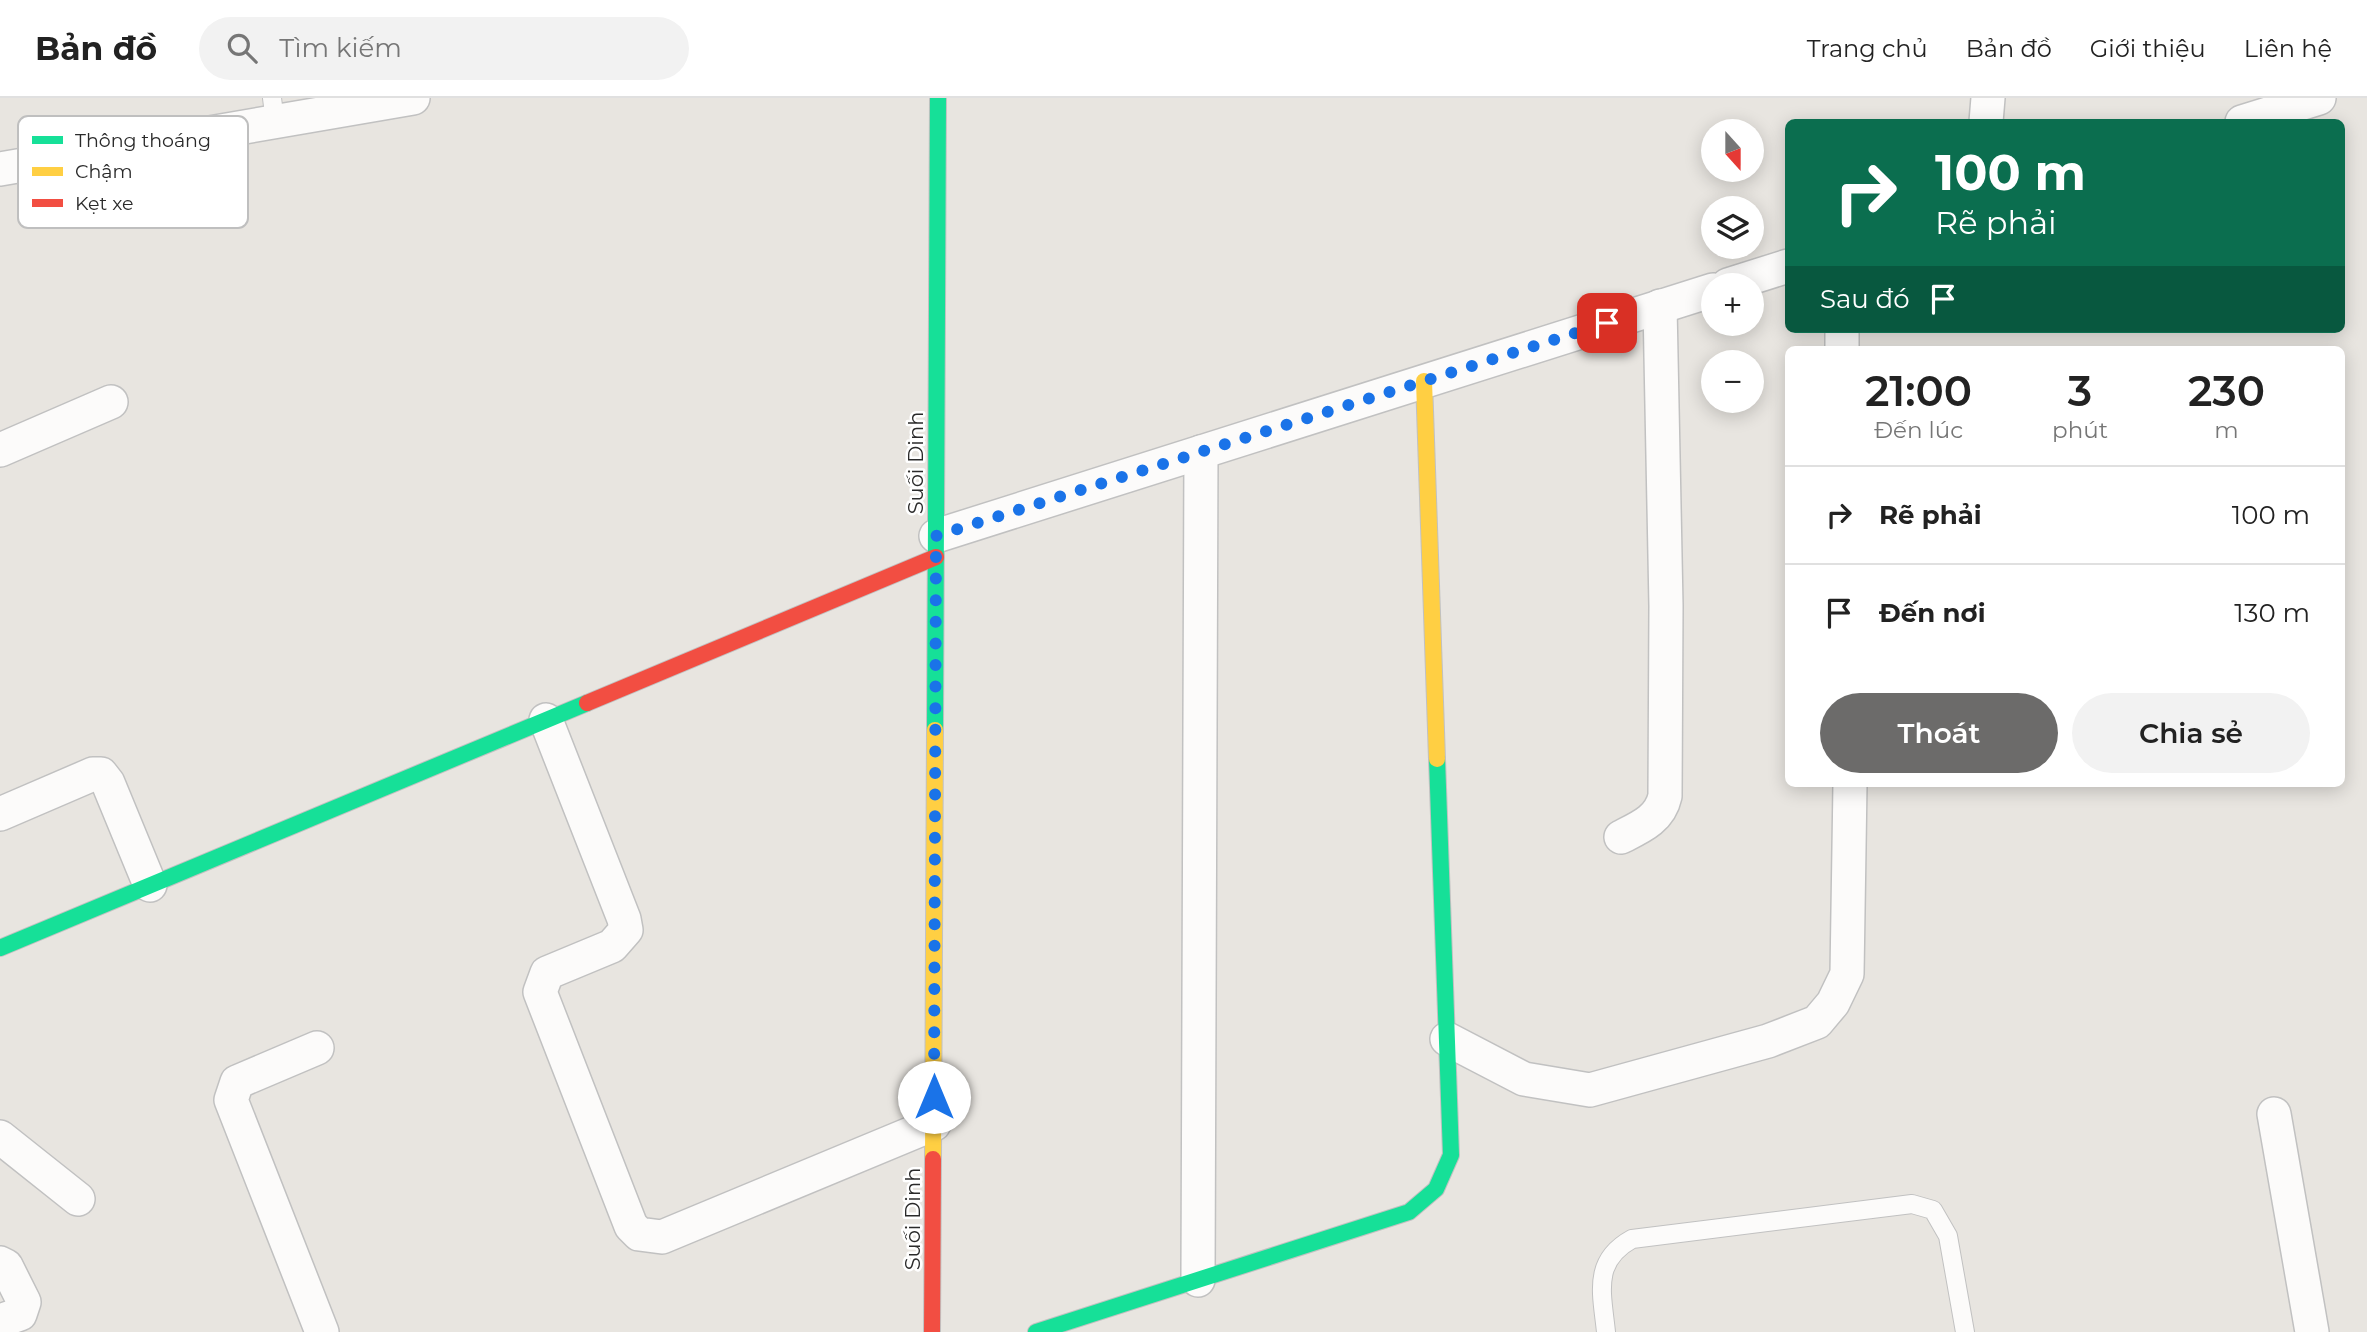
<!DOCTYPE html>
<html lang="vi">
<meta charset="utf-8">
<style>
body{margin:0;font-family:Montserrat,sans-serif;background:#f2f2f2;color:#222;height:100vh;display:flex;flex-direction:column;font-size:26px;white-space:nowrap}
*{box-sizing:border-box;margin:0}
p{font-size:23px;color:#767676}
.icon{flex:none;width:38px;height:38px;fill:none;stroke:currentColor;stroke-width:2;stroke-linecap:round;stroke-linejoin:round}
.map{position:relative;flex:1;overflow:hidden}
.details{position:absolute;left:1785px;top:248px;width:560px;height:441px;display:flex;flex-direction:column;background:#fff;border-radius:10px;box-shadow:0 4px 18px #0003}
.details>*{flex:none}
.guide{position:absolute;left:1785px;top:21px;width:560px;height:214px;border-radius:10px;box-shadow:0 4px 18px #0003;background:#0b6e4f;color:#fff;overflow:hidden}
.needle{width:46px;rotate:159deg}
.tools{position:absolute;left:1701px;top:21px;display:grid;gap:14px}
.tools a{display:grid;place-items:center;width:63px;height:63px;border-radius:50%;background:#fff;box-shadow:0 4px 18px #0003;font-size:35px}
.pin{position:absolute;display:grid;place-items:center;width:60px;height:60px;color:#fff;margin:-30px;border-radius:14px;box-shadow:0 4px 10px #0006}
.me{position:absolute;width:77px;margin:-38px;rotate:0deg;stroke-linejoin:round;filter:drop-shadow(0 0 5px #0008)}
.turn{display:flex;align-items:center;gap:24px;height:147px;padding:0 35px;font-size:32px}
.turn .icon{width:91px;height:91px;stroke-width:2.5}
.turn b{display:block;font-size:49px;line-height:60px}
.then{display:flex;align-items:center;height:66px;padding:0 35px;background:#0003;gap:14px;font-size:26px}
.eta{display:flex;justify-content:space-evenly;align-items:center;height:119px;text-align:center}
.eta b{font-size:42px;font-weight:600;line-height:49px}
.primary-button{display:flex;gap:14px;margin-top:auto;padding:14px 35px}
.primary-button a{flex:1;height:80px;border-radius:42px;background:#6c6b6a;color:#fff;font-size:28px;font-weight:600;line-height:80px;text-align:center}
.primary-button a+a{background:#f2f2f2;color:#222}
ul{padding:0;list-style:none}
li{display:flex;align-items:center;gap:21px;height:98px;padding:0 35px;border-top:2px solid #e0e0e0}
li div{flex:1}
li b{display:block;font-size:26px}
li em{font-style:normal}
header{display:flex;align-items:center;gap:42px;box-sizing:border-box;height:98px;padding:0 35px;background:#fff;border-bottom:2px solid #e0e0e0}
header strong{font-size:33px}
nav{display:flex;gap:38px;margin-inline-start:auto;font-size:24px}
.search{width:490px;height:63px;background:#f2f2f2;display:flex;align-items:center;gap:18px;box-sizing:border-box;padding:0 24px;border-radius:38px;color:#767676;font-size:26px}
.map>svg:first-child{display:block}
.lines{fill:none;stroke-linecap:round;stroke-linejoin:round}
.lane-casing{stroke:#c1c1c1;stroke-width:20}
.street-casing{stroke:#c1c1c1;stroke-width:36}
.fast-casing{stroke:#c1c1c1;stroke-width:18}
.slow-casing{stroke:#c1c1c1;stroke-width:18}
.jam-casing{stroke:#c1c1c1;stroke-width:18}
.lane{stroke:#fcfbfa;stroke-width:18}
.street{stroke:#fcfbfa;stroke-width:33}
.fast{stroke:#16e098;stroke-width:16}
.slow{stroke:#ffcf43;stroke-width:16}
.jam{stroke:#f24e42;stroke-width:16}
.route{stroke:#1a73e8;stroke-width:12;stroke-dasharray:0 21.6}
.labels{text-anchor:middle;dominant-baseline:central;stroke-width:5;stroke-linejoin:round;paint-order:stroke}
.street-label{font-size:21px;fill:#2a2a2a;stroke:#fff}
.key{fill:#fff;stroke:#bfbfbf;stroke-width:2}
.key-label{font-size:19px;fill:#2a2a2a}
</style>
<header>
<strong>Bản đồ</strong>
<div class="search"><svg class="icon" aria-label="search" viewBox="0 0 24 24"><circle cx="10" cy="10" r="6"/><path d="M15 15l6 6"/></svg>Tìm kiếm</div>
<nav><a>Trang chủ</a><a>Bản đồ</a><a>Giới thiệu</a><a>Liên hệ</a></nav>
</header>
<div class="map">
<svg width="2367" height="1234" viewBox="0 0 2367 1234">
<rect width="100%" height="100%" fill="#e8e5e0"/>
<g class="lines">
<g class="lane-casing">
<g id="lane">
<polyline points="272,0 275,24"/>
<path d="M1606,1234C1602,1195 1592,1163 1632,1141L1912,1106L1933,1112L1948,1138L1965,1234"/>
</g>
</g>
<g class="street-casing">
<g id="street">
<polyline points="1986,24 1988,0"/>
<polyline points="2242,24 2319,0"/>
<polyline points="0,71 413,0"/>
<polyline points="1728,187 1788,168"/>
<polyline points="1842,231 1842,252"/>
<polyline points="0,352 111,304"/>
<polyline points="936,438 1713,192"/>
<polyline points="546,622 624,821 626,832 612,848 547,875 540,894 631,1128 639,1136 662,1139 934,1026"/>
<polyline points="0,716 93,676 101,676 108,685 150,787"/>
<path d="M1621,739C1641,729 1660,721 1665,698L1666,508L1660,208"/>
<polyline points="1447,941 1524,981 1590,992 1768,943 1817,924 1833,905 1847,876 1850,686"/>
<polyline points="317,950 237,984 231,1002 322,1234"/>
<polyline points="2274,1016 2312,1234"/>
<polyline points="0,1039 78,1101"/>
<polyline points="0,1165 6,1168 24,1204 20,1216 0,1223"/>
<polyline points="1198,1182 1201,354"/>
</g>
</g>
<g class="fast-casing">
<g id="fast">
<polyline points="935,632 938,0"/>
<polyline points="0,850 587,605"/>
<polyline points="1036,1234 1409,1114 1436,1091 1451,1057 1437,661"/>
</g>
</g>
<g class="slow-casing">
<g id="slow">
<polyline points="1424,283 1437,661"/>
<polyline points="933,1061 935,632"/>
</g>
</g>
<g class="jam-casing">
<g id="jam">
<polyline points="587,605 936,459"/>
<polyline points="932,1234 933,1061"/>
</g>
</g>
<use href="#lane" class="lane"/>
<use href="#street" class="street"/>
<use href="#fast" class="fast"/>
<use href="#slow" class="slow"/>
<use href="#jam" class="jam"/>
</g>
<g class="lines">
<polyline class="route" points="934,999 936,438 1607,225"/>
</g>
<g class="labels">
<g class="street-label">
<text transform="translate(915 365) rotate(-90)">Suối Dinh</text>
<text transform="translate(912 1121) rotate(-90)">Suối Dinh</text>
</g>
</g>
<rect x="18" y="18" width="230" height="112" rx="10" class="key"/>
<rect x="32" y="38" width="31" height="8" fill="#16e098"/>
<rect x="32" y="69" width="31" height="9" fill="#ffcf43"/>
<rect x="32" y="101" width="31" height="8" fill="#f24e42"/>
<g class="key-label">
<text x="75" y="49">Thông thoáng</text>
<text x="75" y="80">Chậm</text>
<text x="75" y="112">Kẹt xe</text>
</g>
</svg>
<div class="tools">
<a><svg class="needle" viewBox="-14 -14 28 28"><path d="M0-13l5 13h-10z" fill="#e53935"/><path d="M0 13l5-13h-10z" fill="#767676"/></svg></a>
<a><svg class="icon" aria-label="layers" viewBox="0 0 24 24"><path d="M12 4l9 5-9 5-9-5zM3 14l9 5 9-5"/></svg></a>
<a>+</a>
<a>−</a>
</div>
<div class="pin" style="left:1607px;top:225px;background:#d93025"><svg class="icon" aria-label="arrive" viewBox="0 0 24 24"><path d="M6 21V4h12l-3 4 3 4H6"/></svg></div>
<svg class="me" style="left:934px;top:999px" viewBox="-20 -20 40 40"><circle r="19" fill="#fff"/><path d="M0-13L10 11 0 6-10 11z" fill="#1a73e8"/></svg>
<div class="guide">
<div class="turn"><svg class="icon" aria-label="right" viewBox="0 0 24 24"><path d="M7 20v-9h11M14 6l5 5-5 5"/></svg><div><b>100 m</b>Rẽ phải</div></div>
<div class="then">Sau đó<svg class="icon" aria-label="arrive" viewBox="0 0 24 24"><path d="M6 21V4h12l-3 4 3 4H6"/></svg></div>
</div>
<section class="details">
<div class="eta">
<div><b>21:00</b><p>Đến lúc</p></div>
<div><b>3</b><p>phút</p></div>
<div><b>230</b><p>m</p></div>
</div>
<ul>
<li><svg class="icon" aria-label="right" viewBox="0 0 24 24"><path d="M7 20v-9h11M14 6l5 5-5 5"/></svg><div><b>Rẽ phải</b></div><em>100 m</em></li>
<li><svg class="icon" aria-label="arrive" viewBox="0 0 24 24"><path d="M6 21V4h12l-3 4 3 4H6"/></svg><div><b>Đến nơi</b></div><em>130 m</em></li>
</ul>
<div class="primary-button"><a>Thoát</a><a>Chia sẻ</a></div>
</section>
</div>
